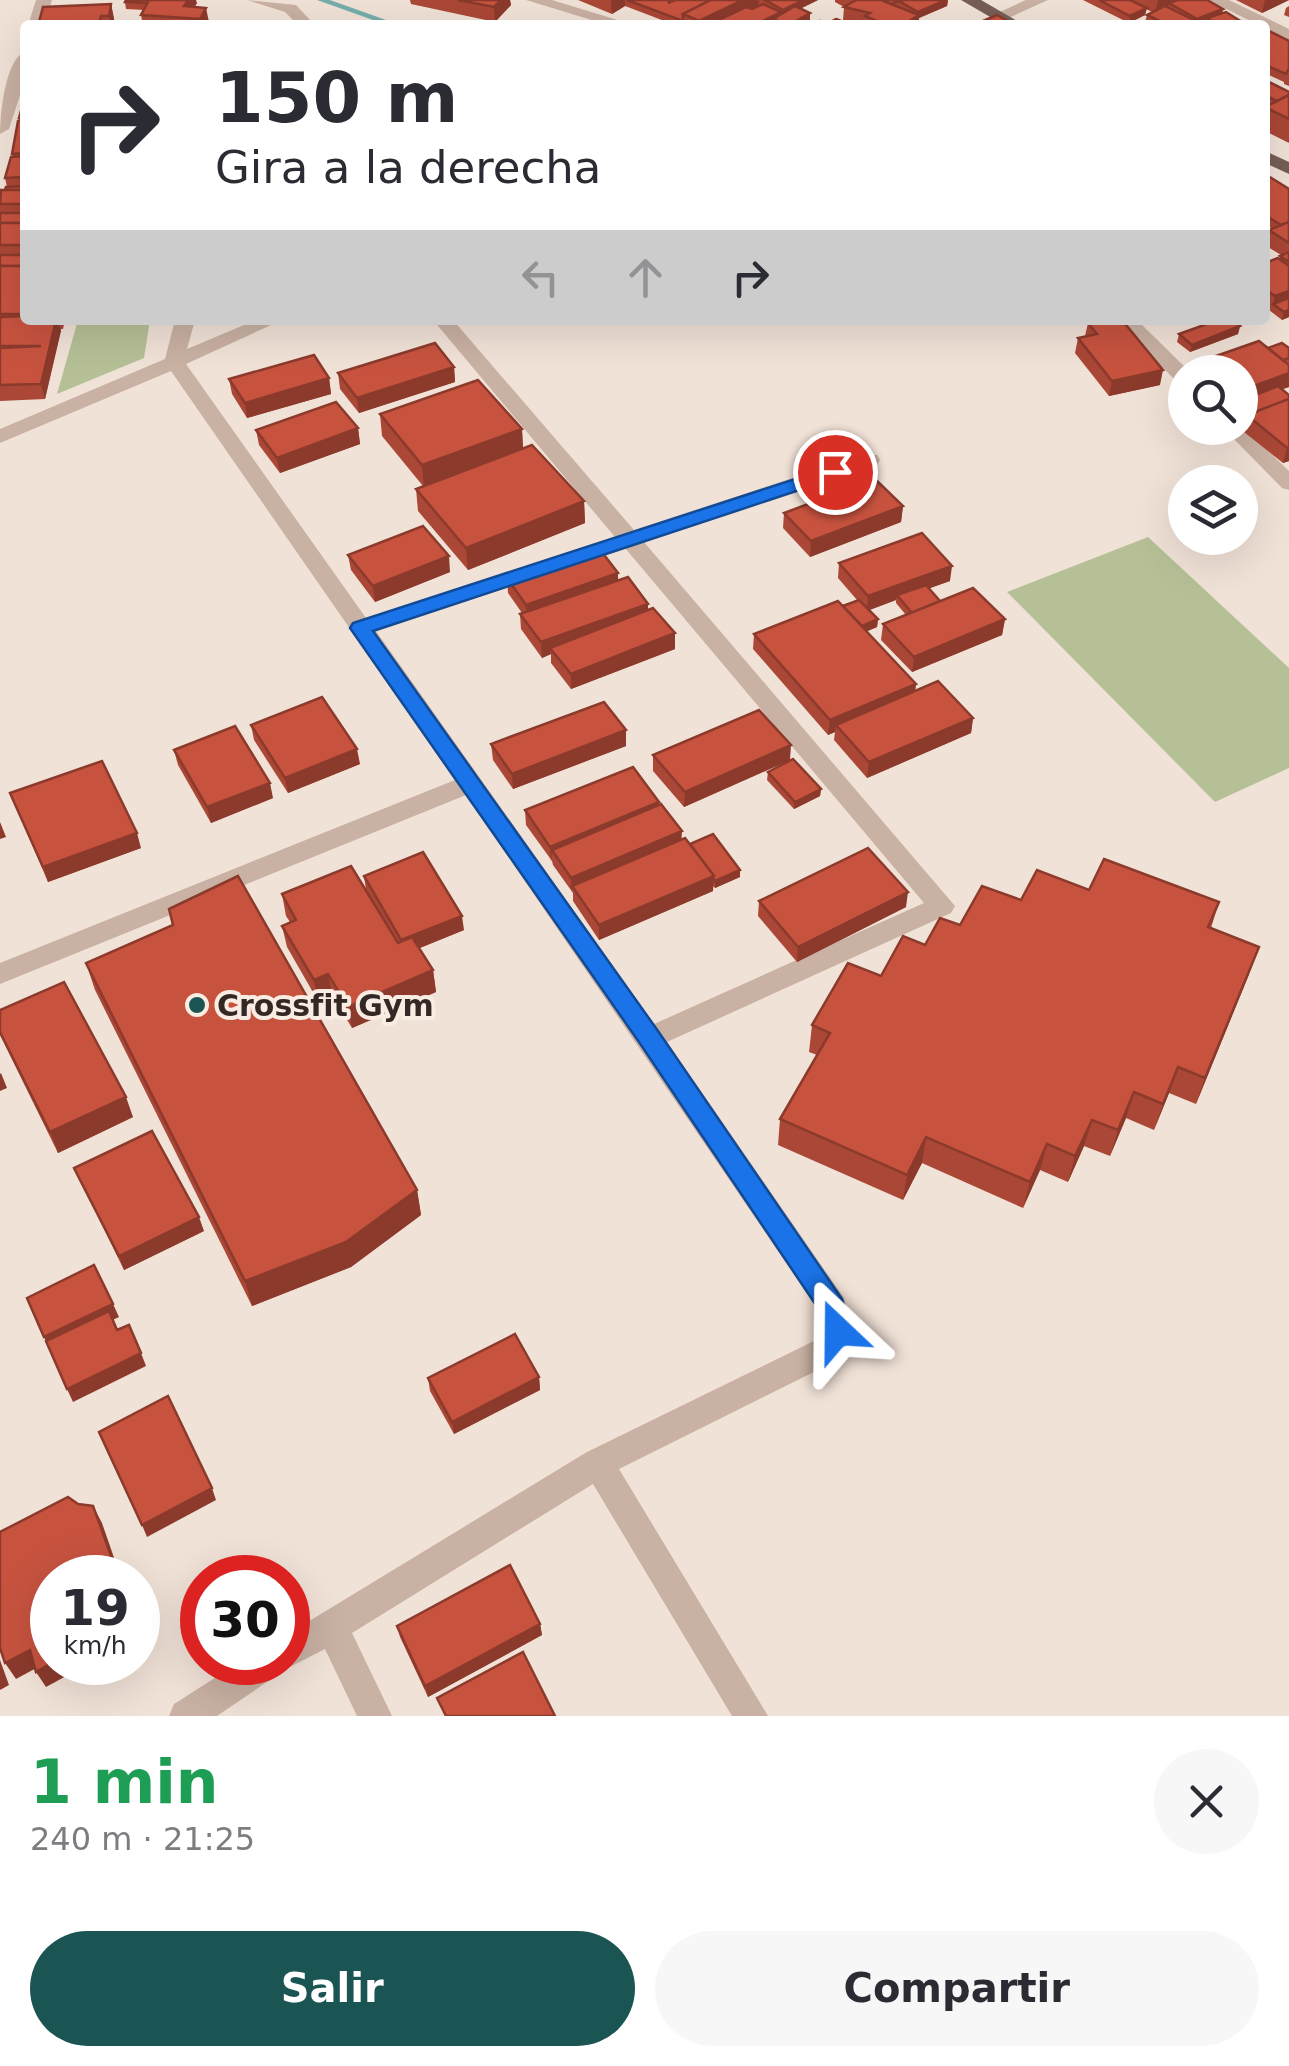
<!DOCTYPE html>
<html lang="es">
<meta charset="utf-8">
<style>
body{margin:0;font-family:"DejaVu Sans",sans-serif;background:#f7f7f7;color:#2b2b33;height:100vh;display:flex;flex-direction:column;font-size:38px;white-space:nowrap}
*{box-sizing:border-box;margin:0}
p{font-size:32px;color:#7c7c81}
.icon{flex:none;width:55px;height:55px;fill:none;stroke:currentColor;stroke-width:2;stroke-linecap:round;stroke-linejoin:round}
.map{position:relative;height:1716px;overflow:hidden}
.sheet{display:flex;flex-direction:column;background:#fff;flex:1}
.sheet>*{flex:none}
.banner{position:absolute;left:20px;top:20px;width:1250px;height:305px;border-radius:10px;box-shadow:0 10px 40px #0002;background:#fff;color:#2b2b33;overflow:hidden}
.tools{position:absolute;left:1168px;top:355px;display:grid;gap:20px}
.tools a{display:grid;place-items:center;width:90px;height:90px;border-radius:50%;background:#fff;box-shadow:0 10px 40px #0002;font-size:50px}
.speed{position:absolute;left:30px;top:1555px;display:flex;gap:20px;font-size:50px;font-weight:700;text-align:center}
.speed>*{display:grid;place-content:center;width:130px;height:130px;border-radius:50%;background:#fff;box-shadow:0 10px 40px #0002;line-height:1}
.speed small{font-size:25px;font-weight:400}
.speed .limit{border:15px solid #d22;background:#fff;color:#111}
.pin{position:absolute;display:grid;place-items:center;width:85px;height:85px;color:#fff;margin:-42px;border:5px solid #fff;border-radius:50%;box-shadow:0 2px 10px #0007}
.me{position:absolute;width:110px;margin:-55px;rotate:337deg;stroke-linejoin:round;filter:drop-shadow(0 0 8px #0008)}
.turn{display:flex;align-items:center;gap:35px;height:210px;padding:0 30px;font-size:45px}
.turn .icon{width:130px;height:130px;stroke-width:2.5}
.turn b{display:block;font-size:70px;line-height:85px}
.lanes{display:flex;align-items:center;height:95px;padding:0 30px;background:#0003;justify-content:center;gap:50px;direction:ltr}
.lanes .off{opacity:.35}
.round{display:grid;place-items:center;flex:none;width:105px;height:105px;border-radius:52px;background:#f7f7f7}
.summary{display:flex;align-items:center;justify-content:space-between;height:170px;padding:0 30px}
h1{font-size:60px;font-weight:700;line-height:75px;color:#1e9e55}
.action{display:flex;gap:20px;margin-top:auto;padding:20px 30px}
.action a{flex:1;height:115px;border-radius:60px;background:#1b5553;color:#fff;font-size:40px;font-weight:700;line-height:115px;text-align:center}
.action a+a{background:#f7f7f7;color:#2b2b33}
.map>svg:first-child{display:block}
.green{fill:#b6c097}
.lines{fill:none;stroke-linecap:round;stroke-linejoin:round}
.stream{fill:#76aeab;fill-rule:evenodd}
.minor{fill:#c9b1a3;fill-rule:evenodd}
.primary{fill:#765e56;fill-rule:evenodd}
.wall{fill:#ab4736}
.shaded-wall{fill:#8b3a2c}
.building{fill:#c7533f;stroke:#8b3a2c;stroke-width:2.5}
.route{fill:#1a73e8;stroke:#114b97;stroke-width:2.5}
.poi-dot{fill:#1b5553;stroke:#f9ede3;stroke-width:4}
.labels{text-anchor:middle;dominant-baseline:central;stroke-width:8;stroke-linejoin:round;paint-order:stroke}
.poi-label{font-size:30px;font-weight:bold;fill:#342825;stroke:#f9ede3;text-anchor:start}
</style>
<div class="map">
<svg width="1289" height="1716" viewBox="0 0 1289 1716">
<rect width="100%" height="100%" fill="#f1e2d7"/>
<g class="green">
<polygon points="78,320 150,320 144,358 57,394"/>
<polygon points="1148,537 1289,668 1289,768 1215,802 1007,592"/>
</g>
<g class="lines">
<polygon class="stream" points="317,0 330,0 400,25 387,25"/>
<g class="minor">
<polygon points="36,0 52,0 44,25 28,25"/>
<polygon points="247,0 296,5 311,21 309,25 293,25 295,22 285,12"/>
<polygon points="526,0 552,0 634,25 608,25"/>
<polygon points="1026,0 1048,0 993,25 971,25"/>
<polygon points="1208,0 1229,0 1289,29 1289,40"/>
<path d="M25,51V80L9,129L0,134C0,113 5,61 25,51Z"/>
<path d="M175,320H195L187,349L256,320H282L186,364L366,618L615,537L433,320H453L634,530L863,455H877L880,460L877,465L644,542L955,906L951,913L667,1042L844,1298L853,1331L842,1358L619,1469L768,1716H732L593,1484L352,1633L392,1716H357L325,1649L286,1669L217,1716H169L174,1704L240,1662H288V1634L587,1452L820,1338L823,1331L819,1311L466,795L0,984V963L455,780L171,371L0,443V429L165,359ZM625,548L924,903L654,1024L376,631Z"/>
<polygon points="1116,320 1137,320 1190,372 1185,372 1185,385 1178,383"/>
<polygon points="1240,424 1289,471 1289,490 1282,488 1223,428 1240,428"/>
</g>
<g class="primary">
<polygon points="961,0 981,0 1024,25 1004,25"/>
<polygon points="1265,151 1289,162 1289,174 1265,163"/>
</g>
</g>
<g class="wall">
<polygon points="410,0 510,0 511,5 495,22 411,4"/>
<polygon points="578,0 818,0 800,9 810,20 801,25 773,25 773,23 769,25 675,25 625,6 612,14"/>
<polygon points="835,0 948,0 947,6 919,18 918,25 858,25 843,21 844,7 835,2"/>
<polygon points="1083,0 1207,0 1223,9 1222,14 1245,25 1206,25 1206,22 1198,25 1152,25 1145,22 1147,15 1152,12 1146,9 1145,15 1129,23"/>
<polygon points="1236,0 1289,0 1262,13"/>
<polygon points="125,2 197,3 194,7 209,22 207,25 143,25 141,15 144,10 126,9"/>
<polygon points="111,4 114,19 113,25 40,25 39,22"/>
<polygon points="1289,6 1289,17 1284,15 1286,8"/>
<polygon points="1265,29 1289,41 1289,86 1284,84 1284,82 1269,75 1267,81 1289,92 1289,143 1265,131 1265,107 1268,105 1265,103"/>
<polygon points="25,100 25,320 65,320 63,329 61,329 45,399 0,401 0,193 7,187 5,178 12,157 19,118"/>
<polygon points="1265,174 1289,189 1289,317 1282,320 1265,307 1265,263 1279,259 1281,255 1265,245 1269,230 1273,229 1265,224"/>
<polygon points="1088,323 1160,385 1109,396 1075,353 1078,338 1085,336"/>
<polygon points="1240,326 1238,334 1190,352 1177,342 1179,334"/>
<polygon points="1259,341 1268,348 1282,343 1289,348 1289,387 1282,389 1289,395 1289,461 1283,463 1239,428 1240,372 1194,372 1196,363"/>
<polygon points="454,367 455,382 359,413 340,389 338,373"/>
<polygon points="329,378 331,394 247,418 232,394 229,379"/>
<polygon points="380,414 522,429 523,448 584,501 585,523 468,570 418,511 416,489 423,486 382,436"/>
<polygon points="358,428 360,444 280,473 259,445 256,430"/>
<polygon points="903,506 901,522 810,557 783,528 784,513"/>
<polygon points="348,555 450,572 375,602 351,570"/>
<polygon points="839,563 950,581 929,588 940,601 1005,619 1002,635 912,672 881,640 883,624 906,615 896,603 896,600 869,610 878,619 877,627 867,631 916,684 915,691 973,718 971,733 867,778 834,740 835,732 828,735 753,649 754,634 857,600 838,578"/>
<polygon points="618,573 618,580 648,604 648,610 675,649 571,689 551,663 551,654 542,658 521,629 520,614 522,613 508,593 507,578"/>
<polygon points="251,725 360,764 288,793 254,740"/>
<polygon points="491,744 626,746 513,789 493,760"/>
<polygon points="174,750 273,798 211,823 178,765"/>
<polygon points="653,755 790,760 684,807 653,771"/>
<polygon points="768,772 821,789 820,796 794,809 767,780"/>
<polygon points="10,793 141,848 48,882"/>
<polygon points="659,805 682,840 740,877 715,888 713,886 713,891 599,940 573,901 573,893 553,865 552,861 526,825 525,810"/>
<polygon points="364,876 464,930 419,948 433,970 436,992 352,1028 332,995 318,1001 287,947 282,926 290,922 286,916 282,894 366,890"/>
<polygon points="1089,890 1219,902 1211,928 1249,974 1196,1104 1169,1093 1154,1130 1126,1118 1110,1156 1084,1146 1068,1182 1040,1170 1023,1208 922,1163 903,1200 778,1145 780,1119 817,1055 809,1052 812,1025 925,945 960,925 1021,900"/>
<polygon points="759,901 906,907 797,962 758,916"/>
<polygon points="86,963 417,1190 421,1215 351,1267 252,1306 95,990"/>
<polygon points="0,1010 133,1117 58,1153 0,1035"/>
<polygon points="74,1168 204,1231 124,1270"/>
<polygon points="539,1377 540,1390 454,1434 430,1391 428,1378"/>
<polygon points="540,1624 542,1635 428,1697 400,1637 397,1626"/>
</g>
<g class="shaded-wall">
<polygon points="188,0 196,0 197,3 188,18 184,6"/>
<polygon points="501,0 510,0 511,5 495,22 494,7"/>
<polygon points="611,0 625,0 625,6 612,14"/>
<polygon points="743,0 759,0 758,6 720,25 698,25 699,21"/>
<polygon points="804,0 818,0 783,17 783,10"/>
<polygon points="948,0 947,6 919,18 918,25 903,25 918,16 918,12"/>
<polygon points="1158,0 1186,0 1169,3 1168,8 1155,14"/>
<polygon points="1265,0 1289,0 1262,13"/>
<polygon points="111,4 114,19 113,25 111,25 109,16"/>
<polygon points="206,8 209,22 207,25 202,25 200,19"/>
<polygon points="1147,8 1145,15 1129,23 1130,16"/>
<polygon points="1223,9 1221,16 1207,18 1206,22 1198,25 1191,25 1196,22 1197,19"/>
<polygon points="781,12 781,19 773,19 773,23 769,25 755,25"/>
<polygon points="810,13 810,20 801,25 789,25"/>
<polygon points="1289,291 1289,305 1273,304 1275,296"/>
<polygon points="1289,310 1289,317 1282,320 1284,312"/>
<polygon points="56,320 58,320 61,331 45,399 41,384"/>
<polygon points="1240,326 1238,334 1190,352 1192,345"/>
<polygon points="454,367 455,382 359,413 357,398"/>
<polygon points="1163,370 1160,385 1109,396 1112,381"/>
<polygon points="1289,373 1289,387 1240,404 1240,391"/>
<polygon points="329,378 331,394 247,418 245,403"/>
<polygon points="358,428 360,444 280,473 277,458"/>
<polygon points="522,429 523,451 424,487 422,465"/>
<polygon points="1289,447 1289,461 1283,463 1287,448"/>
<polygon points="584,501 585,523 468,570 466,548"/>
<polygon points="903,506 901,522 810,557 811,541"/>
<polygon points="449,556 450,572 375,602 373,586"/>
<polygon points="952,566 950,581 900,599 897,595 896,600 867,611 868,596"/>
<polygon points="618,573 618,588 527,620 526,605"/>
<polygon points="648,604 648,619 550,648 551,654 542,658 541,642"/>
<polygon points="878,619 877,627 856,636 857,628"/>
<polygon points="1005,619 1002,635 912,672 914,657"/>
<polygon points="675,633 675,649 571,689 571,674"/>
<polygon points="916,684 914,700 836,725 835,732 828,735 830,720"/>
<polygon points="973,718 971,733 867,778 869,762"/>
<polygon points="626,730 626,746 513,789 512,774"/>
<polygon points="791,745 790,760 684,807 685,792"/>
<polygon points="357,749 360,764 288,793 285,778"/>
<polygon points="270,783 273,798 211,823 207,807"/>
<polygon points="821,789 820,796 794,809 795,802"/>
<polygon points="659,802 659,817 552,850 551,862 550,847"/>
<polygon points="0,822 6,837 0,839"/>
<polygon points="682,831 681,846 572,886 572,893 571,878"/>
<polygon points="137,833 141,848 48,882 43,867"/>
<polygon points="740,870 740,877 715,888 715,881"/>
<polygon points="714,876 713,891 599,940 599,925"/>
<polygon points="908,892 906,907 797,962 798,947"/>
<polygon points="462,916 464,930 403,955 401,940"/>
<polygon points="1259,947 1249,974 1196,1104 1205,1078"/>
<polygon points="433,970 436,992 352,1028 348,1007"/>
<polygon points="328,974 332,995 318,1001 314,980"/>
<polygon points="1178,1067 1169,1093 1154,1130 1163,1104"/>
<polygon points="1,1073 7,1088 0,1091 0,1074"/>
<polygon points="1134,1092 1126,1118 1110,1156 1118,1130"/>
<polygon points="126,1097 133,1117 58,1153 50,1132"/>
<polygon points="1092,1120 1084,1146 1068,1182 1075,1156"/>
<polygon points="926,1137 922,1163 903,1200 907,1175"/>
<polygon points="1047,1144 1040,1170 1023,1208 1030,1182"/>
<polygon points="417,1190 421,1215 351,1267 252,1306 245,1281"/>
<polygon points="199,1217 204,1231 124,1270 119,1256"/>
<polygon points="113,1304 119,1317 50,1350 44,1337"/>
<polygon points="141,1353 146,1366 73,1402 67,1389"/>
<polygon points="539,1377 540,1390 454,1434 452,1422"/>
<polygon points="212,1488 216,1500 147,1537 142,1525"/>
<polygon points="93,1506 102,1523 121,1578 119,1578"/>
<polygon points="138,1623 142,1635 138,1638"/>
<polygon points="540,1624 542,1635 428,1697 425,1686"/>
<polygon points="30,1650 40,1666 16,1679 5,1663"/>
<polygon points="0,1660 9,1685 0,1690"/>
<polygon points="53,1662 92,1662 46,1687 36,1672"/>
</g>
<g class="building">
<polygon points="126,0 149,0 148,3 125,2"/>
<polygon points="149,0 188,0 184,6 206,8 200,19 141,15"/>
<polygon points="458,0 501,0 494,7"/>
<polygon points="627,0 672,0 668,3 675,0 711,0 683,14 683,21"/>
<polygon points="711,0 743,0 699,21 683,14"/>
<polygon points="765,0 804,0 783,10"/>
<polygon points="856,0 881,0 919,15 903,25 886,25 865,16 870,13 844,7"/>
<polygon points="884,0 946,0 918,12 899,1 891,4"/>
<polygon points="1099,0 1130,0 1147,8 1130,16"/>
<polygon points="1178,0 1207,0 1223,9 1197,19 1169,3"/>
<polygon points="111,4 109,16 101,16 99,25 49,25 50,22 39,22 43,7"/>
<polygon points="763,4 781,12 755,25 708,25 746,7 752,9"/>
<polygon points="795,6 810,13 789,25 773,19"/>
<polygon points="1165,6 1198,22 1191,25 1168,25 1147,15"/>
<polygon points="1226,12 1245,24 1218,25 1207,18"/>
<polygon points="997,15 1015,25 974,25"/>
<polygon points="836,19 851,25 820,25 816,23 820,21 826,24"/>
<polygon points="1265,29 1289,41 1289,68 1286,74 1265,65"/>
<polygon points="1267,81 1289,92 1289,95 1277,101 1265,95 1265,82"/>
<polygon points="1289,95 1289,119 1265,107"/>
<polygon points="24,100 25,100 25,118 19,118"/>
<polygon points="25,120 25,153 12,154 18,121"/>
<polygon points="25,156 25,177 5,178 11,157"/>
<polygon points="1265,174 1289,189 1289,222 1281,225 1265,215"/>
<polygon points="25,186 25,190 5,190 6,187"/>
<polygon points="1,190 25,190 25,204 0,204"/>
<rect x="0" y="213" width="25" height="10"/>
<polygon points="1289,222 1289,243 1269,230"/>
<rect x="0" y="223" width="25" height="22"/>
<polygon points="1289,252 1289,262 1280,256"/>
<rect x="0" y="255" width="25" height="11"/>
<polygon points="1278,258 1289,266 1289,291 1275,296 1265,289 1265,263"/>
<rect x="0" y="266" width="25" height="48"/>
<polygon points="1289,298 1289,310 1284,312 1273,304"/>
<polygon points="25,316 25,320 56,320 41,384 0,385 0,348 41,346 0,346 0,317"/>
<polygon points="1104,320 1122,320 1163,370 1112,381 1078,338 1097,334 1088,323"/>
<polygon points="1218,320 1232,320 1240,326 1192,345 1179,334"/>
<polygon points="1259,341 1289,365 1289,373 1240,391 1240,372 1207,372 1196,363"/>
<polygon points="435,343 454,367 357,398 338,373"/>
<polygon points="1282,343 1289,348 1289,358 1283,360 1268,348"/>
<polygon points="314,355 329,378 245,403 229,379"/>
<polygon points="478,380 522,429 422,465 380,414"/>
<polygon points="1278,386 1289,395 1289,399 1247,415 1245,422 1240,418 1240,401"/>
<polygon points="1289,399 1289,447 1287,448 1247,415"/>
<polygon points="336,402 358,428 277,458 256,430"/>
<polygon points="532,445 584,501 466,548 416,489"/>
<polygon points="875,479 903,506 811,541 784,513"/>
<polygon points="423,526 449,556 373,586 348,555"/>
<polygon points="922,533 952,566 868,596 839,563"/>
<polygon points="598,547 618,573 526,605 507,578"/>
<polygon points="628,577 648,604 541,642 520,614"/>
<polygon points="926,585 940,601 912,613 897,595"/>
<polygon points="973,588 1005,619 914,657 883,624"/>
<polygon points="859,600 878,619 862,626 843,606"/>
<polygon points="838,601 916,684 830,720 754,634"/>
<polygon points="653,608 675,633 571,674 550,648"/>
<polygon points="938,681 973,718 869,762 836,725"/>
<polygon points="322,697 357,749 285,778 251,725"/>
<polygon points="604,702 626,730 512,774 491,744"/>
<polygon points="759,710 791,745 685,792 653,755"/>
<polygon points="235,726 270,783 207,807 174,750"/>
<polygon points="793,759 821,789 795,802 768,772"/>
<polygon points="102,761 137,833 43,867 10,793"/>
<polygon points="633,767 659,802 550,847 525,810"/>
<polygon points="661,804 682,831 571,878 552,850"/>
<polygon points="713,834 740,870 715,881 712,877 714,876 690,844"/>
<polygon points="685,838 714,876 599,925 572,886"/>
<polygon points="868,848 908,892 798,947 759,901"/>
<polygon points="423,852 462,916 401,940 364,876"/>
<polygon points="1104,859 1219,902 1208,927 1259,947 1205,1078 1178,1067 1163,1104 1134,1092 1118,1130 1092,1120 1075,1156 1047,1144 1030,1182 926,1137 907,1175 780,1119 830,1033 812,1025 848,963 881,976 903,936 925,945 940,918 960,925 982,886 1021,900 1037,870 1089,890"/>
<polygon points="351,866 398,943 412,937 433,970 348,1007 328,974 314,980 282,926 296,920 282,894"/>
<polygon points="238,876 417,1190 346,1242 245,1281 86,963 173,925 169,909"/>
<polygon points="64,982 126,1097 50,1132 0,1032 0,1010"/>
<polygon points="152,1131 199,1217 119,1256 74,1168"/>
<polygon points="94,1265 113,1304 44,1337 27,1298"/>
<polygon points="109,1311 117,1330 129,1325 141,1353 67,1389 46,1341"/>
<polygon points="515,1334 539,1377 452,1422 428,1378"/>
<polygon points="168,1396 212,1488 142,1525 99,1432"/>
<polygon points="68,1497 78,1504 93,1506 119,1578 52,1578 53,1662 36,1672 30,1650 5,1663 0,1648 0,1532"/>
<polygon points="510,1565 540,1624 425,1686 397,1626"/>
<polygon points="523,1652 555,1716 446,1716 437,1698"/>
</g>
<polygon class="route" points="835,466 845,472 842,476 373,631 658,1031 842,1299 851,1331 847,1340 838,1344 828,1340 820,1311 641,1045 350,628 353,623"/>
<circle class="poi-dot" cx="197" cy="1005" r="10"/>
<g class="labels">
<g class="poi-label">
<text x="217" y="1005">Crossfit Gym</text>
</g>
</g>
</svg>
<div class="tools">
<a><svg class="icon" aria-label="search" viewBox="0 0 24 24"><circle cx="10" cy="10" r="6"/><path d="M15 15l6 6"/></svg></a>
<a><svg class="icon" aria-label="layers" viewBox="0 0 24 24"><path d="M12 4l9 5-9 5-9-5zM3 14l9 5 9-5"/></svg></a>
</div>
<div class="speed"><div>19<small>km/h</small></div><div class="limit">30</div></div>
<div class="pin" style="left:835px;top:472px;background:#d93025"><svg class="icon" aria-label="arrive" viewBox="0 0 24 24"><path d="M6 21V4h12l-3 4 3 4H6"/></svg></div>
<svg class="me" style="left:838px;top:1331px" viewBox="-20 -20 40 40"><path d="M0-17L14 15 0 8-14 15z" fill="#1a73e8" stroke="#fff" stroke-width="4"/></svg>
<div class="banner">
<div class="turn"><svg class="icon" aria-label="right" viewBox="0 0 24 24"><path d="M7 20v-9h11M14 6l5 5-5 5"/></svg><div><b>150 m</b>Gira a la derecha</div></div>
<div class="lanes"><svg class="icon off" aria-label="left" viewBox="0 0 24 24"><path d="M17 20v-9H6M10 6l-5 5 5 5"/></svg><svg class="icon off" aria-label="ahead" viewBox="0 0 24 24"><path d="M12 20V5M6 11l6-6 6 6"/></svg><svg class="icon" aria-label="right" viewBox="0 0 24 24"><path d="M7 20v-9h11M14 6l5 5-5 5"/></svg></div>
</div>
</div>
<section class="sheet">
<div class="summary"><div><h1>1 min</h1><p>240 m · 21:25</p></div><a class="round"><svg class="icon" aria-label="close" viewBox="0 0 24 24"><path d="M6 6l12 12M18 6L6 18"/></svg></a></div>
<div class="action"><a>Salir</a><a>Compartir</a></div>
</section>
